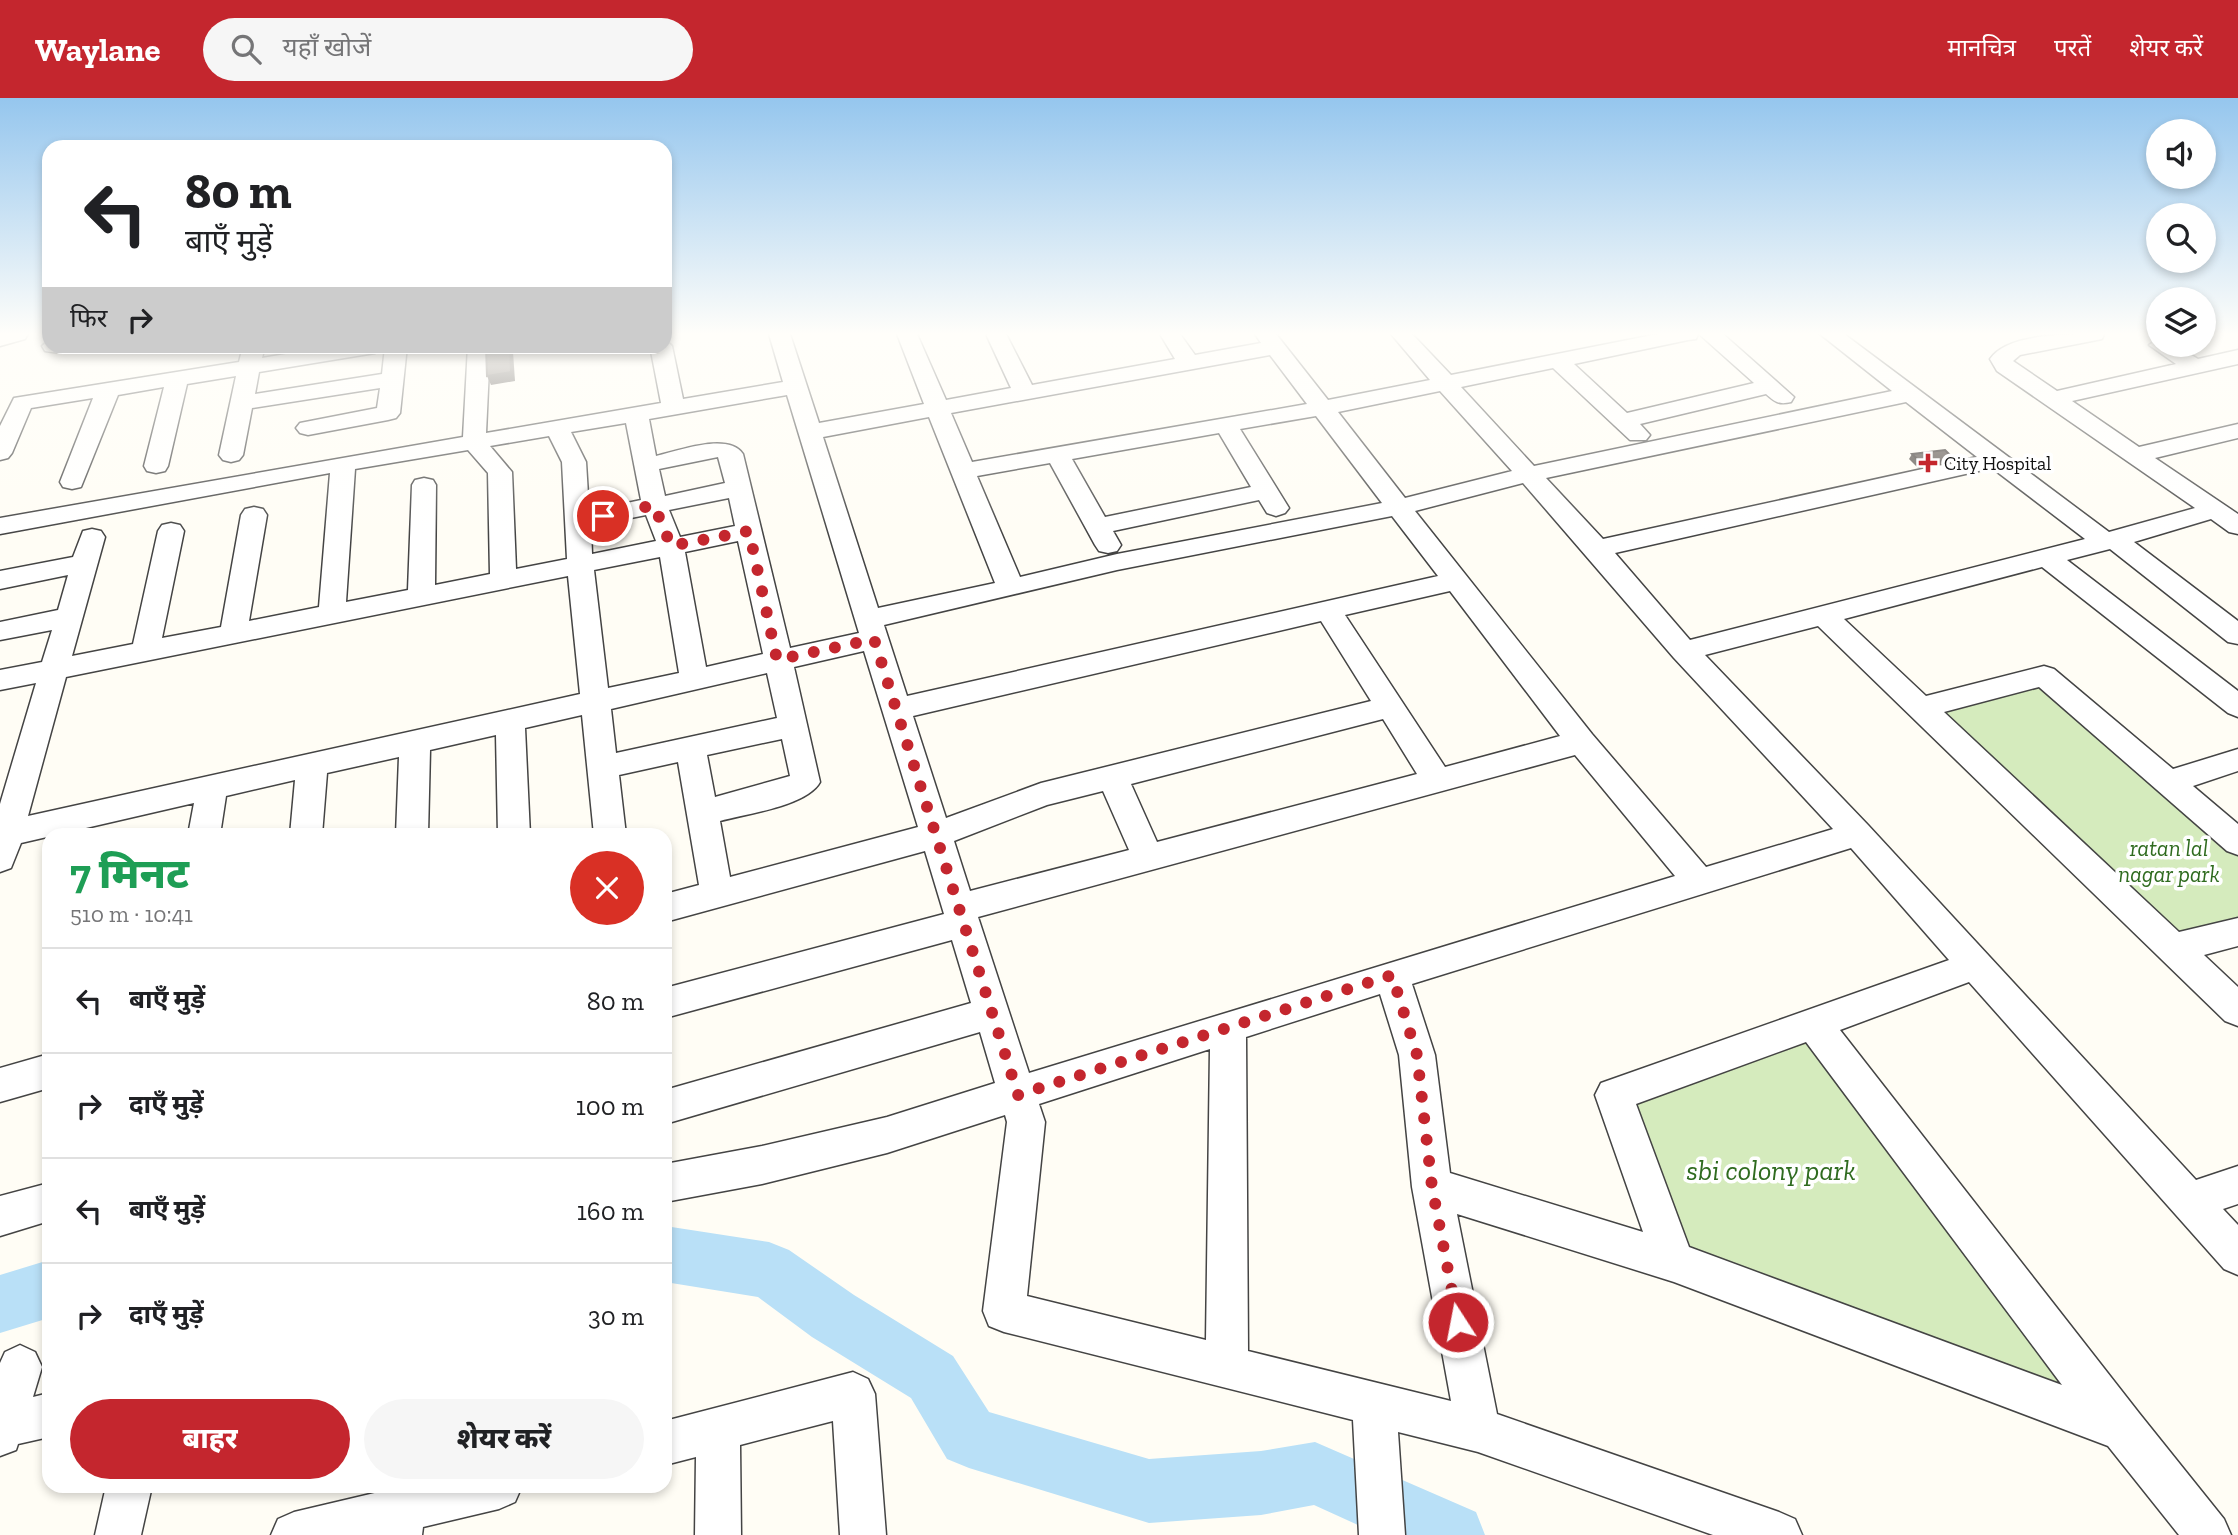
<!DOCTYPE html>
<html lang="hi">
<meta charset="utf-8">
<style>
body{margin:0;font-family:"Zilla Slab","Noto Sans Devanagari",serif;background:#f6f6f6;color:#202124;height:100vh;display:flex;flex-direction:column;font-size:26px;white-space:nowrap}
*{box-sizing:border-box;margin:0}
p{font-size:23px;color:#757577}
.icon{flex:none;width:38px;height:38px;fill:none;stroke:currentColor;stroke-width:2;stroke-linecap:round;stroke-linejoin:round}
.map{position:relative;flex:1;overflow:hidden}
.side{position:absolute;left:42px;top:730px;width:630px;height:665px;display:flex;flex-direction:column;background:#fff;border-radius:21px;box-shadow:0 4px 10px #0003}
.side>*{flex:none}
.top-card{position:absolute;left:42px;top:42px;width:630px;height:214px;border-radius:21px;box-shadow:0 4px 10px #0003;background:#fff;color:#202124;overflow:hidden}
.controls{position:absolute;left:2146px;top:21px;display:grid;gap:14px}
.controls a{display:grid;place-items:center;width:70px;height:70px;border-radius:50%;background:#fff;box-shadow:0 4px 10px #0003;font-size:35px}
.pin{position:absolute;display:grid;place-items:center;width:60px;height:60px;color:#fff;margin:-30px;border:4px solid #fff;border-radius:50%;box-shadow:0 2px 7px #0007}
.me{position:absolute;width:77px;margin:-38px;rotate:349deg;stroke-linejoin:round;filter:drop-shadow(0 0 5px #0008)}
.turn{display:flex;align-items:center;gap:24px;height:147px;padding:0 28px;font-size:32px}
.turn .icon{width:91px;height:91px;stroke-width:2.5}
.turn b{display:block;font-size:49px;line-height:60px}
.then{display:flex;align-items:center;height:66px;padding:0 28px;background:#0003;gap:14px;font-size:26px}
.round{display:grid;place-items:center;flex:none;width:74px;height:74px;border-radius:37px;background:#f6f6f6}
.summary{display:flex;align-items:center;justify-content:space-between;height:119px;padding:0 28px}
h1{font-size:42px;font-weight:800;line-height:52px;color:#1e9e55}
.cta{display:flex;gap:14px;margin-top:auto;padding:14px 28px}
.cta a{flex:1;height:80px;border-radius:42px;background:#c4262e;color:#fff;font-size:28px;font-weight:800;line-height:80px;text-align:center}
.cta a+a{background:#f6f6f6;color:#202124}
ul{padding:0;list-style:none}
li{display:flex;align-items:center;gap:21px;height:105px;padding:0 28px;border-top:2px solid #e0e0e0}
li div{flex:1}
li b{display:block;font-size:26px}
li em{font-style:normal}
header{display:flex;align-items:center;gap:42px;box-sizing:border-box;height:98px;padding:0 35px;background:#c4262e;color:#fff}
header strong{font-size:33px}
nav{display:flex;gap:38px;margin-inline-start:auto;font-size:24px}
.search{width:490px;height:63px;background:#f6f6f6;display:flex;align-items:center;gap:18px;box-sizing:border-box;padding:0 24px;border-radius:38px;color:#757577;font-size:26px}
.map>svg:first-child{display:block}
.green{fill:#d5ebbd}
.lines{fill:none;stroke-linecap:round;stroke-linejoin:round}
.river{fill:#b9e0f7;fill-rule:evenodd}
.minor-casing{stroke:#444;stroke-width:3}
.minor{fill:#fff;fill-rule:evenodd}
.wall{fill:#4d4742}
.shaded-wall{fill:#3f3936}
.building{fill:#5a524d;stroke:#3f3936;stroke-width:2}
.route{stroke:#c4262e;stroke-width:12;stroke-dasharray:0 21.6}
.poi-dot{fill:#c4262e;stroke:#fff;stroke-width:2.5}
.labels{text-anchor:middle;dominant-baseline:central;stroke-width:7;stroke-linejoin:round;paint-order:stroke}
.far-poi-label{font-size:19px;fill:#111;stroke:#fff;text-anchor:start}
.park-label{font-size:23px;font-style:italic;fill:#2f6b1f;stroke:#fff}
.near-park-label{font-size:28px;font-style:italic;fill:#2f6b1f;stroke:#fff}
</style>
<header>
<strong>Waylane</strong>
<div class="search"><svg class="icon" aria-label="search" viewBox="0 0 24 24"><circle cx="10" cy="10" r="6"/><path d="M15 15l6 6"/></svg>यहाँ खोजें</div>
<nav><a>मानचित्र</a><a>परतें</a><a>शेयर करें</a></nav>
</header>
<div class="map">
<svg width="2238" height="1437" viewBox="0 0 2238 1437">
<rect width="100%" height="100%" fill="#fffdf5"/>
<g class="green">
<polygon points="2043,578 2238,745 2238,832 2174,850 1921,609"/>
<polygon points="1814,926 2116,1315 1668,1167 1609,999"/>
</g>
<g class="lines">
<g class="river">
<polygon points="665,1128 769,1144 789,1152 854,1197 953,1258 989,1314 1149,1361 1261,1353 1315,1344 1476,1414 1485,1437 1380,1437 1314,1407 1261,1417 1149,1425 969,1370 947,1361 911,1300 812,1239 758,1199 665,1184"/>
<polygon points="49,1162 49,1220 0,1235 0,1177"/>
</g>
<g class="minor-casing">
<g id="minor">
<polygon points="0,236 28,236 25,241 0,248"/>
<path d="M769,236H790L819,325L924,306L897,236H917L946,302L1011,290L986,236H1006L1032,287L1175,261L1160,236H1180L1195,257L1261,245L1255,236H1276L1328,302L1430,282L1391,236H1412L1451,277L1658,236H1698L1696,241L1688,242L1574,266L1627,315L1754,285L1699,236H1723L1794,299L1791,304C1779,307 1775,304 1766,296L1640,326L1650,337L1646,342H1630L1553,270L1461,289L1534,368L1892,293L1820,236H1844L2109,434L2195,410L1997,273L1990,261C2008,234 2075,236 2104,236L2102,241L2020,257L2013,263L2057,293L2176,266L2149,247L2158,241V247H2175L2198,261L2238,252V266L2072,303L2139,349L2238,326V340L2155,360L2238,416V436L2229,434L2211,421L2134,444L2238,523V546L2228,544L2110,451L2067,462L2238,593V619L2228,615L2042,469L1844,521L1926,598L2044,568L2054,571L2173,671L2238,651V673L2193,688L2238,726V757L2227,753L2039,589L1944,614L2179,834L2238,820V848L2204,857L2238,889V928L2225,923L1818,528L1705,557L1868,727L2196,1082L2238,1068V1106L2223,1111L2238,1127V1177L2224,1171L1969,884L1840,932L2139,1315L2224,1421L2231,1437H2179L2108,1348L1674,1184L1457,1116L1497,1316L1779,1414L1795,1421L1802,1437H1713L1478,1354L1398,1334L1405,1437H1359L1353,1322L1004,1234L989,1228L983,1213L1007,1024L1005,1017L887,1055L762,1086L665,1104V1066L762,1048L887,1019L995,985L980,934L665,1026V992L971,905L952,842L665,920V890L944,816L925,753L665,824V796L699,787L678,664L619,677L626,737H594L582,617L525,630L530,737H498L496,637L430,652L428,737H396L399,659L327,675L322,737H290L295,682L226,698L220,737H188L194,705L21,745L11,770L0,774V706L36,585L0,592V572L42,564L52,532L0,542V524L58,512L68,477L0,491V473L73,459L83,433L92,431L101,433L105,439L72,558L133,546L158,433L162,427L171,425L180,427L184,433L162,540L221,529L241,417L245,411L254,409L263,411L267,417L249,523L319,509L330,375L0,436V420L463,339L468,248H490L486,335L661,305L650,248H665V242L672,248L683,301L783,284ZM1270,257L1307,306L972,364L951,315ZM1440,293L1512,373L1405,400L1338,314ZM787,297L859,535L790,550L743,356C728,334 679,353 656,358L649,321ZM1906,304L1977,359L1603,441L1546,380ZM1316,318L1382,405L1117,456L1020,479L977,378L1050,365L1095,447L1099,453L1108,455L1117,453L1121,447L1113,433L1259,402L1267,415L1276,418L1285,415L1289,410L1240,331ZM929,319L995,485L878,510L823,339ZM626,325L641,402L589,413L586,364L571,334ZM1219,335L1251,389L1105,419L1072,361ZM549,338L562,364L567,461L516,471L512,374L490,348ZM468,352L488,375L490,476L435,487L436,387L433,382L424,380L415,382L412,387L408,492L346,504L355,371ZM718,359L725,385L665,398L659,371ZM1992,370L2085,441L1690,542L1615,455ZM1523,385L1674,560L1833,731L1706,769L1592,636L1415,413ZM729,400L735,428L680,439L669,412ZM646,417L656,443L592,456L591,428ZM1392,418L1438,478L907,598L884,527L1117,472ZM738,443L763,556L706,569L685,454ZM660,459L679,575L608,590L594,472ZM568,478L580,596L28,718L66,579ZM1450,493L1560,638L1445,669L1345,517ZM1321,523L1371,603L1041,685L946,720L913,618ZM864,553L918,729L730,779L720,723C746,716 807,708 820,684L794,569ZM767,575L777,620L616,655L611,611ZM1383,621L1417,676L1157,744L1131,686ZM782,641L790,678L715,699L707,657ZM1575,657L1675,778L1029,975L978,819ZM1103,693L1129,752L970,793L954,743L1047,707ZM1851,750L1949,862L1601,985L1595,997L1643,1134L1450,1075L1435,957L1412,886ZM1380,896L1399,957L1412,1089L1451,1303L1248,1253L1246,939ZM1806,944L2062,1287L1689,1149L1636,1006ZM1210,951L1206,1242L1027,1198L1045,1024L1039,1006Z"/>
<path d="M49,242V248H79L77,253C66,255 56,255 45,253L42,248Z"/>
<path d="M243,248H265L262,260L333,248H407L400,315L396,320L388,322L308,337L300,335L296,330L300,325L377,310L380,290L252,310L243,357L239,362L231,364L223,362L219,357L236,278L187,286L168,368L165,373L156,375L147,373L144,368L164,289L118,297L81,389L72,391L63,389L60,384L93,300L31,310L12,355L8,360L0,362V328L14,300L239,264ZM385,249L382,276L255,296L259,274L375,255Z"/>
<polygon points="49,956 49,990 0,1004 0,970"/>
<polygon points="49,1085 49,1123 0,1138 0,1098"/>
<polygon points="20,1247 35,1254 42,1269 33,1299 49,1295 49,1339 18,1346 16,1352 0,1358 0,1265 5,1254"/>
<polygon points="853,1274 868,1281 875,1296 886,1437 840,1437 833,1323 740,1347 741,1437 695,1437 696,1359 665,1367 665,1323"/>
<polygon points="106,1388 152,1388 141,1437 95,1437"/>
<polygon points="383,1388 522,1388 515,1404 499,1411 423,1429 422,1437 271,1437 278,1421 294,1414 383,1393"/>
</g>
</g>
<use href="#minor" class="minor"/>
</g>
<polygon class="wall" points="1912,356 1955,362 1952,366 1918,370 1909,361"/>
<polygon class="shaded-wall" points="510,248 511,248 513,254 515,283 491,287 487,278"/>
<g class="building">
<polygon points="510,248 511,274 487,278 486,249"/>
<polygon points="1945,352 1955,362 1921,365 1912,356"/>
</g>
<linearGradient id="sky" x2="0" y2="1"><stop stop-color="#95c6ee"/><stop offset="0.54" stop-color="#fffefa"/><stop offset="1" stop-color="#fffefa" stop-opacity="0"/></linearGradient>
<rect width="2238" height="437" fill="url(#sky)"/>
<g class="lines">
<polyline class="route" points="603,418 654,407 671,448 749,433 777,562 874,541 1018,997 1392,877 1417,957 1432,1089 1458,1224"/>
</g>
<path class="poi-dot" d="M1924.5 354.5h7v7h7v7h-7v7h-7v-7h-7v-7h7z"/>
<g class="labels">
<g class="far-poi-label">
<text x="1944" y="365">City Hospital</text>
</g>
<g class="park-label">
<text x="2169" y="750">ratan lal<tspan x="2169" dy="26">nagar park</tspan></text>
</g>
<g class="near-park-label">
<text x="1771" y="1072">sbi colony park</text>
</g>
</g>
</svg>
<div class="controls">
<a><svg class="icon" aria-label="sound" viewBox="0 0 24 24"><path d="M4 9h4l5-4v14l-5-4H4zM17 9q2 3 0 6"/></svg></a>
<a><svg class="icon" aria-label="search" viewBox="0 0 24 24"><circle cx="10" cy="10" r="6"/><path d="M15 15l6 6"/></svg></a>
<a><svg class="icon" aria-label="layers" viewBox="0 0 24 24"><path d="M12 4l9 5-9 5-9-5zM3 14l9 5 9-5"/></svg></a>
</div>
<div class="pin" style="left:603px;top:418px;background:#d93025"><svg class="icon" aria-label="arrive" viewBox="0 0 24 24"><path d="M6 21V4h12l-3 4 3 4H6"/></svg></div>
<svg class="me" style="left:1458px;top:1224px" viewBox="-20 -20 40 40"><circle r="17" fill="#c4262e" stroke="#fff" stroke-width="3"/><path d="M0-11L8 9 0 5-8 9z" fill="#fff"/></svg>
<div class="top-card">
<div class="turn"><svg class="icon" aria-label="left" viewBox="0 0 24 24"><path d="M17 20v-9H6M10 6l-5 5 5 5"/></svg><div><b>80 m</b>बाएँ मुड़ें</div></div>
<div class="then">फिर<svg class="icon" aria-label="right" viewBox="0 0 24 24"><path d="M7 20v-9h11M14 6l5 5-5 5"/></svg></div>
</div>
<section class="side">
<div class="summary"><div><h1>7 मिनट</h1><p>510 m · 10:41</p></div><a class="round" style="background:#d93025;color:#fff"><svg class="icon" aria-label="close" viewBox="0 0 24 24"><path d="M6 6l12 12M18 6L6 18"/></svg></a></div>
<ul>
<li><svg class="icon" aria-label="left" viewBox="0 0 24 24"><path d="M17 20v-9H6M10 6l-5 5 5 5"/></svg><div><b>बाएँ मुड़ें</b></div><em>80 m</em></li>
<li><svg class="icon" aria-label="right" viewBox="0 0 24 24"><path d="M7 20v-9h11M14 6l5 5-5 5"/></svg><div><b>दाएँ मुड़ें</b></div><em>100 m</em></li>
<li><svg class="icon" aria-label="left" viewBox="0 0 24 24"><path d="M17 20v-9H6M10 6l-5 5 5 5"/></svg><div><b>बाएँ मुड़ें</b></div><em>160 m</em></li>
<li><svg class="icon" aria-label="right" viewBox="0 0 24 24"><path d="M7 20v-9h11M14 6l5 5-5 5"/></svg><div><b>दाएँ मुड़ें</b></div><em>30 m</em></li>
</ul>
<div class="cta"><a>बाहर</a><a>शेयर करें</a></div>
</section>
</div>
